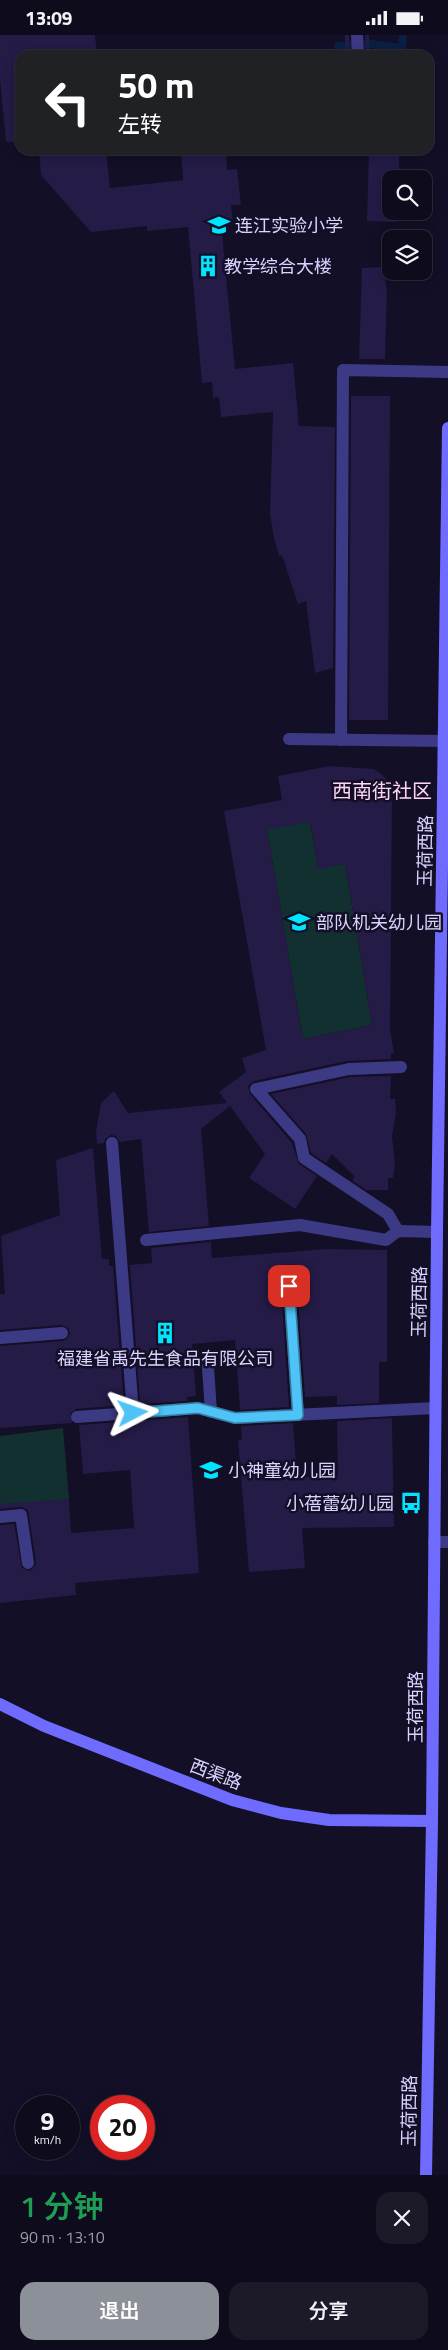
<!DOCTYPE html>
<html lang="zh">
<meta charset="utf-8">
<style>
body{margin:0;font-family:"Titillium Web","Noto Sans SC",sans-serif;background:#1c1929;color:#f1f3f6;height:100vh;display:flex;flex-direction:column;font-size:19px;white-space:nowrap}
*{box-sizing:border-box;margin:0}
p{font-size:16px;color:#9b9ba3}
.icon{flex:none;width:28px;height:28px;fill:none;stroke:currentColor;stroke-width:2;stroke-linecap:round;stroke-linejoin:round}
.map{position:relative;height:2140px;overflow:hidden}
.drawer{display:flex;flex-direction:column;background:#0e0b1c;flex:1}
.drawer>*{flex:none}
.guide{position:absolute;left:15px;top:15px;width:419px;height:105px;border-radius:15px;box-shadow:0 2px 12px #0003,0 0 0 1px #2e2b3b;background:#202124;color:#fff;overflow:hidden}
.tools{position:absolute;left:382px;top:135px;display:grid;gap:10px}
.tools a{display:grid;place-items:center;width:50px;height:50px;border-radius:10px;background:#0e0b1c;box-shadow:0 2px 12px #0003,0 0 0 1px #2e2b3b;font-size:25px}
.speed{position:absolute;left:15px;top:2060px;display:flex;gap:10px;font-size:25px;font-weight:700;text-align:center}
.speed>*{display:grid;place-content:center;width:65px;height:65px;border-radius:50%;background:#0e0b1c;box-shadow:0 2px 12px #0003,0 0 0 1px #2e2b3b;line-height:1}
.speed small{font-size:12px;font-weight:400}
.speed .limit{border:8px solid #d22;background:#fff;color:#111}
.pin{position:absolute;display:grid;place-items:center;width:42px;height:42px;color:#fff;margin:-21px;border-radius:10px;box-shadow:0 2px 8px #0006}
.me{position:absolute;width:55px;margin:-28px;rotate:86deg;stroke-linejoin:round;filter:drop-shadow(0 0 4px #0008)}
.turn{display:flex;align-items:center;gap:18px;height:105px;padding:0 20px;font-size:22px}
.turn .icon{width:65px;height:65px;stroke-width:2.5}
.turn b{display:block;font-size:35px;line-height:42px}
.round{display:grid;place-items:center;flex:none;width:52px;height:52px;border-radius:15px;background:#1c1929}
.headline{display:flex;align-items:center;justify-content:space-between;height:85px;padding:0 20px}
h1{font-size:30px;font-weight:600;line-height:38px;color:#1e9e55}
.action{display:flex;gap:10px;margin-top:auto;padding:10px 20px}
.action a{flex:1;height:58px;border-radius:15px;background:#8c9099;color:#fff;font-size:20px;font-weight:600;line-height:58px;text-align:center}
.action a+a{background:#1c1929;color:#f1f3f6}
.status{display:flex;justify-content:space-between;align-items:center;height:35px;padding:0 25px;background:#0e0b1c;direction:ltr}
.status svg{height:14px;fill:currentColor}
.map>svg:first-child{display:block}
.green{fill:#12302f}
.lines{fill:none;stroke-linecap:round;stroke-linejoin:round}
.stream{stroke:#0a1f44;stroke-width:8}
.building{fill:#241b47;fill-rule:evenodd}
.lane{stroke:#3d3a85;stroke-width:12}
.street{stroke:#3d3a85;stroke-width:12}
.secondary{stroke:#6f6bff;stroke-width:12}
.route-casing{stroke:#337fa1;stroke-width:12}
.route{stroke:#4fc3f7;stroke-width:9}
.labels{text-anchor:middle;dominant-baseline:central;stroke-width:5;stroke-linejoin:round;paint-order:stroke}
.poi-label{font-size:18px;fill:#d9d4ff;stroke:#130f26;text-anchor:start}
.street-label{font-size:18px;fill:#d9d4ff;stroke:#130f26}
.quarter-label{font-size:20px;fill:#ffd6f0;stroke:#130f26}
</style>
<div class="status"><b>13:09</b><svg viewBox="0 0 49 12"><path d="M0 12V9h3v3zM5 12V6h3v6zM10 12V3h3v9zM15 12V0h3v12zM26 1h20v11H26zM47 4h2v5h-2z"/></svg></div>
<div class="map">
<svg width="448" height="2140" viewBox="0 0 448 2140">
<rect width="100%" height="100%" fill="#130f26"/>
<g class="green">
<polygon points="305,761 318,833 345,829 372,990 303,1004 267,795"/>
<polygon points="63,1393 69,1464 0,1473 0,1401"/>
</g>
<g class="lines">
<polyline class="stream" points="338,11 371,9 402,13 403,0"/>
</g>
<g class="building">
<polygon points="0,0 95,0 97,20 20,20 20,107 6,107 0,44"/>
<polygon points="345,0 349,0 350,20 345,20"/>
<polygon points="365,0 369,0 370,20 366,20"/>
<polygon points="39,115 106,115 110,153 183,145 181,115 214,115 214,119 226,118 227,135 237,134 241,170 231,170 233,187 221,188 235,334 293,328 299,391 335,392 333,633 315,638 306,566 298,569 282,520 279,521 274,503 270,479 273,377 221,382 219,362 213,363 212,347 202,348 188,192 147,196 147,191 91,197 41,140"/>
<polygon points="369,115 399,115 399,144 391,144 391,176 398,176 397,187 367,186"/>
<polygon points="383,232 387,255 385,324 359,324 362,233"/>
<polygon points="351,361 390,361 388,685 349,685"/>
<path d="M330,731L373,734L381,739L388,746L392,756L390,994L394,1018L391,1019V1024L347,1026L254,1046L248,1051L250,1059L292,1108L299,1129L317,1141L295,1174L249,1143L265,1119L230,1071L201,1094L209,1191L149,1197L141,1104L120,1107L116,1101L111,1100L105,1104L104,1108L97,1109L96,1097L101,1068L114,1056L128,1078L227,1068L219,1057L246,1037L242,1023L266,1015L224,776L282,765L278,741ZM310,787L318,834L345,829L372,990L303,1004L267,795Z"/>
<polygon points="391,1041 390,1064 395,1064 396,1077 392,1101 395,1129 393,1143 388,1143 388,1155 366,1155 353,1146 354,1141 332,1119 326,1128 311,1118 306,1099 271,1059 350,1042"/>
<polygon points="93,1113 102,1224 109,1224 109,1231 113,1231 124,1370 76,1374 70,1379 72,1388 0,1393 0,1311 63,1306 67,1304 70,1298 68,1293 61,1290 0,1295 0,1259 5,1259 1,1201 60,1180 56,1125"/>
<polygon points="211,1207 212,1223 326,1214 387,1215 387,1327 379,1327 379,1368 337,1370 337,1361 305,1362 297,1250 295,1246 289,1243 284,1245 281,1252 289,1372 240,1375 235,1305 192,1309 196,1361 187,1362 187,1366 140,1369 130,1230 152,1228 151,1213"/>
<polygon points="188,1382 199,1538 75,1548 76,1560 0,1568 0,1490 14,1489 22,1533 30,1536 35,1531 36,1527 28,1475 21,1472 0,1474 0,1469 69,1464 71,1498 134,1493 130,1435 83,1439 79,1390"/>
<polygon points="392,1383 394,1492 302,1493 305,1533 249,1537 238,1405 242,1405 241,1391 293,1388 297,1442 338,1441 337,1386"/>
</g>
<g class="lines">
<g class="lane">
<polyline points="289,704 444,706"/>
<polyline points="341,705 343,335 448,337"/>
<polyline points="112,1108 133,1378"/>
<polyline points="398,1196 388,1179 304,1123 300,1104 256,1054 349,1034 401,1032"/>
<polyline points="289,1251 298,1380"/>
<polyline points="0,1303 62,1298"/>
<polyline points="208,1332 211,1377"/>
<polyline points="77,1382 198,1373 235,1383 435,1373"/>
<polyline points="0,1482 21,1480 28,1528"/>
</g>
<g class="street">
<polyline points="357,0 358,20"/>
<polyline points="146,1205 300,1190 386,1205 398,1196 437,1197"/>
<polyline points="434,1507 448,1507"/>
</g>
<g class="secondary">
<polyline points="0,1669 44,1691 232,1765 281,1778 329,1785 432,1786"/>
<polyline points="426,2140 432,1786 437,1197 448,393"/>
</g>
</g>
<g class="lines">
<g class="route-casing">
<polyline id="route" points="133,1378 198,1373 235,1383 298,1380 289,1251"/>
</g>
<use href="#route" class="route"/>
</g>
<defs>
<g id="school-bare" transform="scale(1.725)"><path d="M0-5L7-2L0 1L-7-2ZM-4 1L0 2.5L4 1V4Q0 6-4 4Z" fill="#00e5ff" stroke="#130f26" stroke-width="2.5" paint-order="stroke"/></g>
<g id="building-bare" transform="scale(1.725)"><path d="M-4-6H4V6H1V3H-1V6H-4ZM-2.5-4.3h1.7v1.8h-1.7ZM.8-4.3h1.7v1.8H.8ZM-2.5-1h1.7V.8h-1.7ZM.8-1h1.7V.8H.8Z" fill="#00e5ff" stroke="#130f26" stroke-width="2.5" paint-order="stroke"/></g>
<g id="bus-bare" transform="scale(1.725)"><path d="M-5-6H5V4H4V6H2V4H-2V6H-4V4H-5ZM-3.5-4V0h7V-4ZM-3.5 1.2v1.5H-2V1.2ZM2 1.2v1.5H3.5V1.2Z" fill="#00e5ff" stroke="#130f26" stroke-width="2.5" paint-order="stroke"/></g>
</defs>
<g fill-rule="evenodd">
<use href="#school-bare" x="219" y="190"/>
<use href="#building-bare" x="208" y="231"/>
<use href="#school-bare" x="299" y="887"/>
<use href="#building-bare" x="165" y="1298"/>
<use href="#school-bare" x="211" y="1435"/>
<use href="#bus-bare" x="411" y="1468"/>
</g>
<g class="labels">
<g class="poi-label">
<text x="235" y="190">连江实验小学</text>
<text x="224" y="231">教学综合大楼</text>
<text x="316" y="887">部队机关幼儿园</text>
<text x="165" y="1323" text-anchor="middle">福建省禹先生食品有限公司</text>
<text x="228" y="1435">小神童幼儿园</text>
<text x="394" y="1468" text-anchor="end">小蓓蕾幼儿园</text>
</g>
<g class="street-label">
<text transform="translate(425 816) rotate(-89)">玉荷西路</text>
<text transform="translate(419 1267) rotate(-89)">玉荷西路</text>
<text transform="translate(415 1672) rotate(-90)">玉荷西路</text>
<text transform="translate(216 1739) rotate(21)">西渠路</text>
<text transform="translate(409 2076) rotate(-89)">玉荷西路</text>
</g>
<g class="quarter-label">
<text x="382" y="755">西南街社区</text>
</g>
</g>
</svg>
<div class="tools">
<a><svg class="icon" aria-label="search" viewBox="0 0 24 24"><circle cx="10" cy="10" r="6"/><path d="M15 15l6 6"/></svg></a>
<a><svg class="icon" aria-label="layers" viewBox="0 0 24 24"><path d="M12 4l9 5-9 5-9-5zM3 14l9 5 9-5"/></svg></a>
</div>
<div class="speed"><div>9<small>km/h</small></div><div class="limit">20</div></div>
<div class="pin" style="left:289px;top:1251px;background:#d93025"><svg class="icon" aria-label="arrive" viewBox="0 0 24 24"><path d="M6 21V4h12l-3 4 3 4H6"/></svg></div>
<svg class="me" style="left:133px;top:1378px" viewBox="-20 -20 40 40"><path d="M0-17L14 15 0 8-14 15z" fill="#4fc3f7" stroke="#fff" stroke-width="4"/></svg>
<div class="guide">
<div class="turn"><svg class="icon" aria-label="left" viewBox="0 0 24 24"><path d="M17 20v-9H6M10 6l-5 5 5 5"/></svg><div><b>50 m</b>左转</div></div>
</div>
</div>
<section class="drawer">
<div class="headline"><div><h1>1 分钟</h1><p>90 m · 13:10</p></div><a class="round"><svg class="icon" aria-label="close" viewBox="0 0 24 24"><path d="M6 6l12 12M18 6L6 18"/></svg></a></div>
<div class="action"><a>退出</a><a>分享</a></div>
</section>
